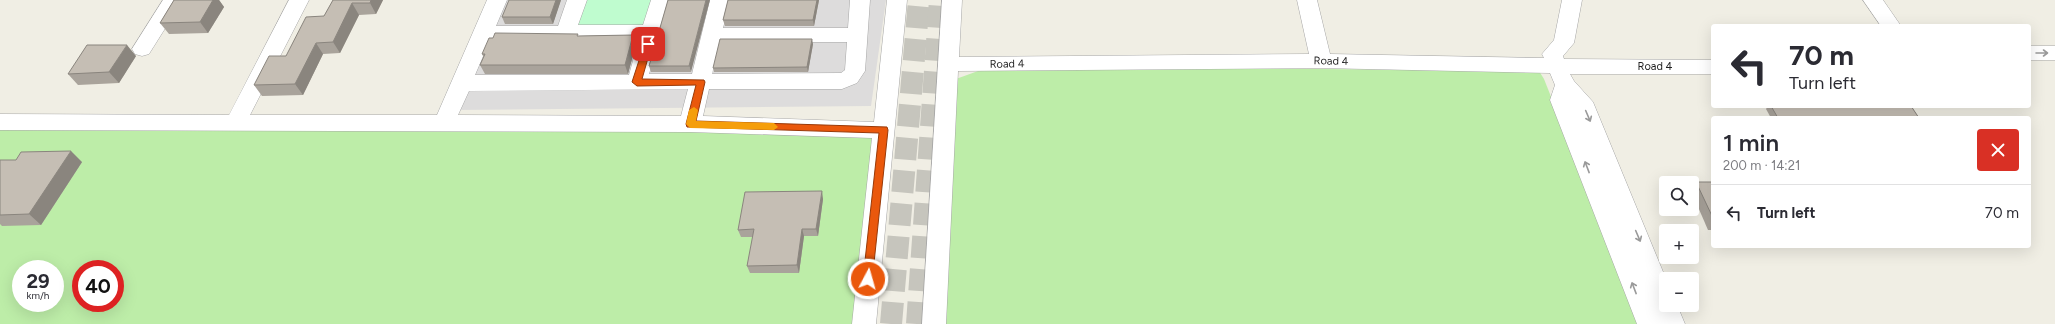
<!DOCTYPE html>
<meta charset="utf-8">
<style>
body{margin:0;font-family:Figtree,sans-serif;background:#f7f7f7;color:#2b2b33;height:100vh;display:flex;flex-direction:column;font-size:15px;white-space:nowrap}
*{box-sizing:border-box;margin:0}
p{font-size:13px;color:#7c7c81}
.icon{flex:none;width:22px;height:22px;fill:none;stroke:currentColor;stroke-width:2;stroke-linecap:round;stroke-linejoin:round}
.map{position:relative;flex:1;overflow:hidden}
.drawer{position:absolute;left:1711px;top:116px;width:320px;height:132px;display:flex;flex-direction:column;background:#fff;border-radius:4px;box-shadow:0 4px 16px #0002}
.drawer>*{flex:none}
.guide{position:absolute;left:1711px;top:24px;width:320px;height:84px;border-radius:4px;box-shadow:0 4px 16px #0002;background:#fff;color:#2b2b33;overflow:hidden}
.tools{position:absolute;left:1659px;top:176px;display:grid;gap:8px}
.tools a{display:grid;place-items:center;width:40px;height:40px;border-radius:4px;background:#fff;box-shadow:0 4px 16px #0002;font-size:20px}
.speed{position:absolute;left:12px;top:260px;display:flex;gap:8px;font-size:20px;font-weight:700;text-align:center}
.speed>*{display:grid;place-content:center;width:52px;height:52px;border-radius:50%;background:#fff;box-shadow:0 4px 16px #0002;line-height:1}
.speed small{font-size:10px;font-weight:400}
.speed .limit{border:6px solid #d22;background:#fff;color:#111}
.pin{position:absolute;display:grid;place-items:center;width:34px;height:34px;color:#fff;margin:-17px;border-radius:8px;box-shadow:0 2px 6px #0006}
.me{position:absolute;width:44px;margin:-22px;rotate:6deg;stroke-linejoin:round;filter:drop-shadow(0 0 3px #0008)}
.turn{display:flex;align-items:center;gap:14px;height:84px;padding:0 12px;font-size:18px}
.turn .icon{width:52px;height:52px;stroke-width:2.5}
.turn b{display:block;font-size:28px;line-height:34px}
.round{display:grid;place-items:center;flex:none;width:42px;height:42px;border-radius:4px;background:#f7f7f7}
.headline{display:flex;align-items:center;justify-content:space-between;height:68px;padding:0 12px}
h1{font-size:24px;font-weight:600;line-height:30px}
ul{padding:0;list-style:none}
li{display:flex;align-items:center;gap:12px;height:56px;padding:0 12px;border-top:1px solid #e1e1e2}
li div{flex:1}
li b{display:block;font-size:15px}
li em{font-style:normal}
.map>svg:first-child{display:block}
.residential{fill:#dddcdc}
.grass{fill:#bdeda8;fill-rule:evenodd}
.park{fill:#bffccf}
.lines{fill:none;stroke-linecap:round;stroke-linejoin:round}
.minor-tunnel{stroke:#c6c5bd;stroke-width:22;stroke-dasharray:22 11;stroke-linecap:butt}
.minor-casing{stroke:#a6a6a6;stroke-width:1}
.minor{fill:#fff;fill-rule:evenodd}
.wall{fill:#a9a39b}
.shaded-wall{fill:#8a857e}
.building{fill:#c5beb4;stroke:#8a857e}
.oneway{stroke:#9a9a9a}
.route{fill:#ea580c;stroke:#983908}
.slow{fill:#f59e0b}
.labels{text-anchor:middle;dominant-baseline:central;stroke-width:3;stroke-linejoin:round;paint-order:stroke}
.street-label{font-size:11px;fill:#1f1f1f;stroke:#fff}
</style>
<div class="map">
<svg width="2055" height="324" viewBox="0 0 2055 324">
<rect width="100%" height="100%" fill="#f0eee4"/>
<polygon class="residential" points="502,0 886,0 871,106 454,110"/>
<g class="grass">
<polygon points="992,66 1539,71 1544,79 1641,324 933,324 942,84"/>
<path d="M0,128L891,133L869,324H0ZM21,269H55V303H21ZM81,269H115V303H81Z"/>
</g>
<polygon class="park" points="579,0 652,0 644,25 570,25"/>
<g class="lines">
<g class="minor-tunnel">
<polyline points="891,324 919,0"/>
<polyline points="917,324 940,0"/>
</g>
<g class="minor-casing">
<g id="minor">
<polygon points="163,0 183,0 149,54 142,56 135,54 132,49"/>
<path d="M289,0H309L250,115H437L487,0H507L496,26H558L567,0H587L578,25H643L651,0H671L649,74H692L710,0H730L723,28H848L850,0H870L865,71L857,83L842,89H709L703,116L874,122L887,0H907L876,324H852L872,138L690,132L0,130V114L229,115ZM639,39L629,75H475L490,40ZM720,42H847L845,70L841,73L712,74ZM688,89L681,116L458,115L469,91Z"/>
<polygon points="942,0 962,0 959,57 1309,54 1297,0 1317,0 1330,54 1544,58 1542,54 1554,40 1562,0 1582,0 1574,43 1563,56 1564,59 1713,60 1713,74 1570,74 1574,81 1593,102 1666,279 1666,305 1677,305 1685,324 1637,324 1550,100 1555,85 1550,73 1321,68 958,71 946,324 922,324"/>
<polygon points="1863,0 1883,0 1901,26 1881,26"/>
<rect x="2029" y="46" width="26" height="14"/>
</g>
</g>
<use href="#minor" class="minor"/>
</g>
<g class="wall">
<polygon points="174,0 219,0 224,7 208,33 169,34 160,23"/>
<polygon points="333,0 383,0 376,14 359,15 340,53 323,54 303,95 262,96 254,85 286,56 324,16"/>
<polygon points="561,0 553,24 505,24 502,17"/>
<polygon points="668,0 691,72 651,72 649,66"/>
<polygon points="728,0 819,0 814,26 725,26 723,20"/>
<polygon points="633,35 636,44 628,74 485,74 480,65 484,58 482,54 579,36"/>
<polygon points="813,44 808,72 714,72 713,68"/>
<polygon points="136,56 119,83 78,85 68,74"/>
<polygon points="1768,106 1911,106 1919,118 1771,118 1766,109"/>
<polygon points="0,160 16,160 82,162 41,225 2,226 0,224"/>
<polygon points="1696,182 1713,182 1713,230 1708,230 1692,193 1692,188"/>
<polygon points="823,199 818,236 804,236 799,273 750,273 747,266 753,237 741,237 738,230"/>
</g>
<g class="shaded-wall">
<polygon points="213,0 219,0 224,7 208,33 200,22"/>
<polygon points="371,0 383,0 376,14 370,3"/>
<polygon points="556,0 561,0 553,24 550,17"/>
<polygon points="706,0 710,0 691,72 689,66"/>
<polygon points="817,0 819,0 814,26 813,20"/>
<polygon points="352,3 359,15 340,53 333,42"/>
<polygon points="633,35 636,44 628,74 625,65"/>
<polygon points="812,39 813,44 808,72 807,67"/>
<polygon points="316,43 323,54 303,95 295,84"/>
<polygon points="127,45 136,56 119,83 109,72"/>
<polygon points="71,151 82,162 41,225 29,214"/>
<polygon points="822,191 823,199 818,236 816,229"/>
<polygon points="802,229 804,236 799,273 797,265"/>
</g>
<g class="building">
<polygon points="174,0 213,0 200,22 160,23"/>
<polygon points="333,0 371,0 370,3 352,3 333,42 316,43 295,84 254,85 269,56 286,56 306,17 324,16"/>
<polygon points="509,0 556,0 550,17 502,17"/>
<polygon points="668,0 706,0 689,66 649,66"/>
<polygon points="728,0 817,0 813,20 723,20"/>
<polygon points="495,33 578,34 577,36 633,35 625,65 480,65 485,54 482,54 489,38 493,38"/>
<polygon points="720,39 812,39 807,67 713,68"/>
<polygon points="87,45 127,45 109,72 68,74"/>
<polygon points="1771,106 1911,106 1919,118 1778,118"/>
<polygon points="71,151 29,214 0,215 0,160 16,160 21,152"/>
<polygon points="1696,182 1713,182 1713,218"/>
<polygon points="822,191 816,229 802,229 797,265 747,266 754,229 738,230 745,192"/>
</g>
<defs><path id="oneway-shaft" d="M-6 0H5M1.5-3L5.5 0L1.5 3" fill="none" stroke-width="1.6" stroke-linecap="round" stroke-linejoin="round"/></defs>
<g class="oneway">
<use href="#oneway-shaft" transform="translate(2042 53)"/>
<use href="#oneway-shaft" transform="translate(1588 116) rotate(67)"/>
<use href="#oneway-shaft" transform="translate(1587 167) rotate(-111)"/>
<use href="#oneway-shaft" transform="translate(1638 236) rotate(67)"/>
<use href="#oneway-shaft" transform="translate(1634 288) rotate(-111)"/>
</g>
<polygon class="route" points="645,42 648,42 652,44 642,79 704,80 705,82 696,121 887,127 888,130 872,282 868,283 863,279 879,133 687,127 686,124 696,85 637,86 632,82"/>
<polygon class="slow" points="694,107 698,110 696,121 774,123 778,127 774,130 690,128 686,124 689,110"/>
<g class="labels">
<g class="street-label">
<text transform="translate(1331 61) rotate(1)">Road 4</text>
<text transform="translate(1007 64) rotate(-1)">Road 4</text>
<text x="1655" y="66">Road 4</text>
</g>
</g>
</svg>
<div class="tools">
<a><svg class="icon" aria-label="search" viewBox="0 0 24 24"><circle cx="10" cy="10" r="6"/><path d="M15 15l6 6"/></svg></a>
<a>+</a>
<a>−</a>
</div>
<div class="speed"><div>29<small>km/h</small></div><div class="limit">40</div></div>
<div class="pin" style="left:648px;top:44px;background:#d93025"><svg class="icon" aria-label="arrive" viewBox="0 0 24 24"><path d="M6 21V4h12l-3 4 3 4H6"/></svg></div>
<svg class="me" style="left:868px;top:279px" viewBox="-20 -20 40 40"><circle r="17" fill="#ea580c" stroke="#fff" stroke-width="3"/><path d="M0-11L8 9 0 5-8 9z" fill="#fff"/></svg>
<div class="guide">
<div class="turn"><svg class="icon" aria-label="left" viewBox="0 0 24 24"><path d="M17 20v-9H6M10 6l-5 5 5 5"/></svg><div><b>70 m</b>Turn left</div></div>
</div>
<section class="drawer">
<div class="headline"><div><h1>1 min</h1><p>200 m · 14:21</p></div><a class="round" style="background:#d93025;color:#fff"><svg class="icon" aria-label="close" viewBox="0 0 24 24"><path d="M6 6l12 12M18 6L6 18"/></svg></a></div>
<ul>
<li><svg class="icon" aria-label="left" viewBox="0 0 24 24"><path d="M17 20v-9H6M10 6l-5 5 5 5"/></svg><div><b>Turn left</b></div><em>70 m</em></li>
</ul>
</section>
</div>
